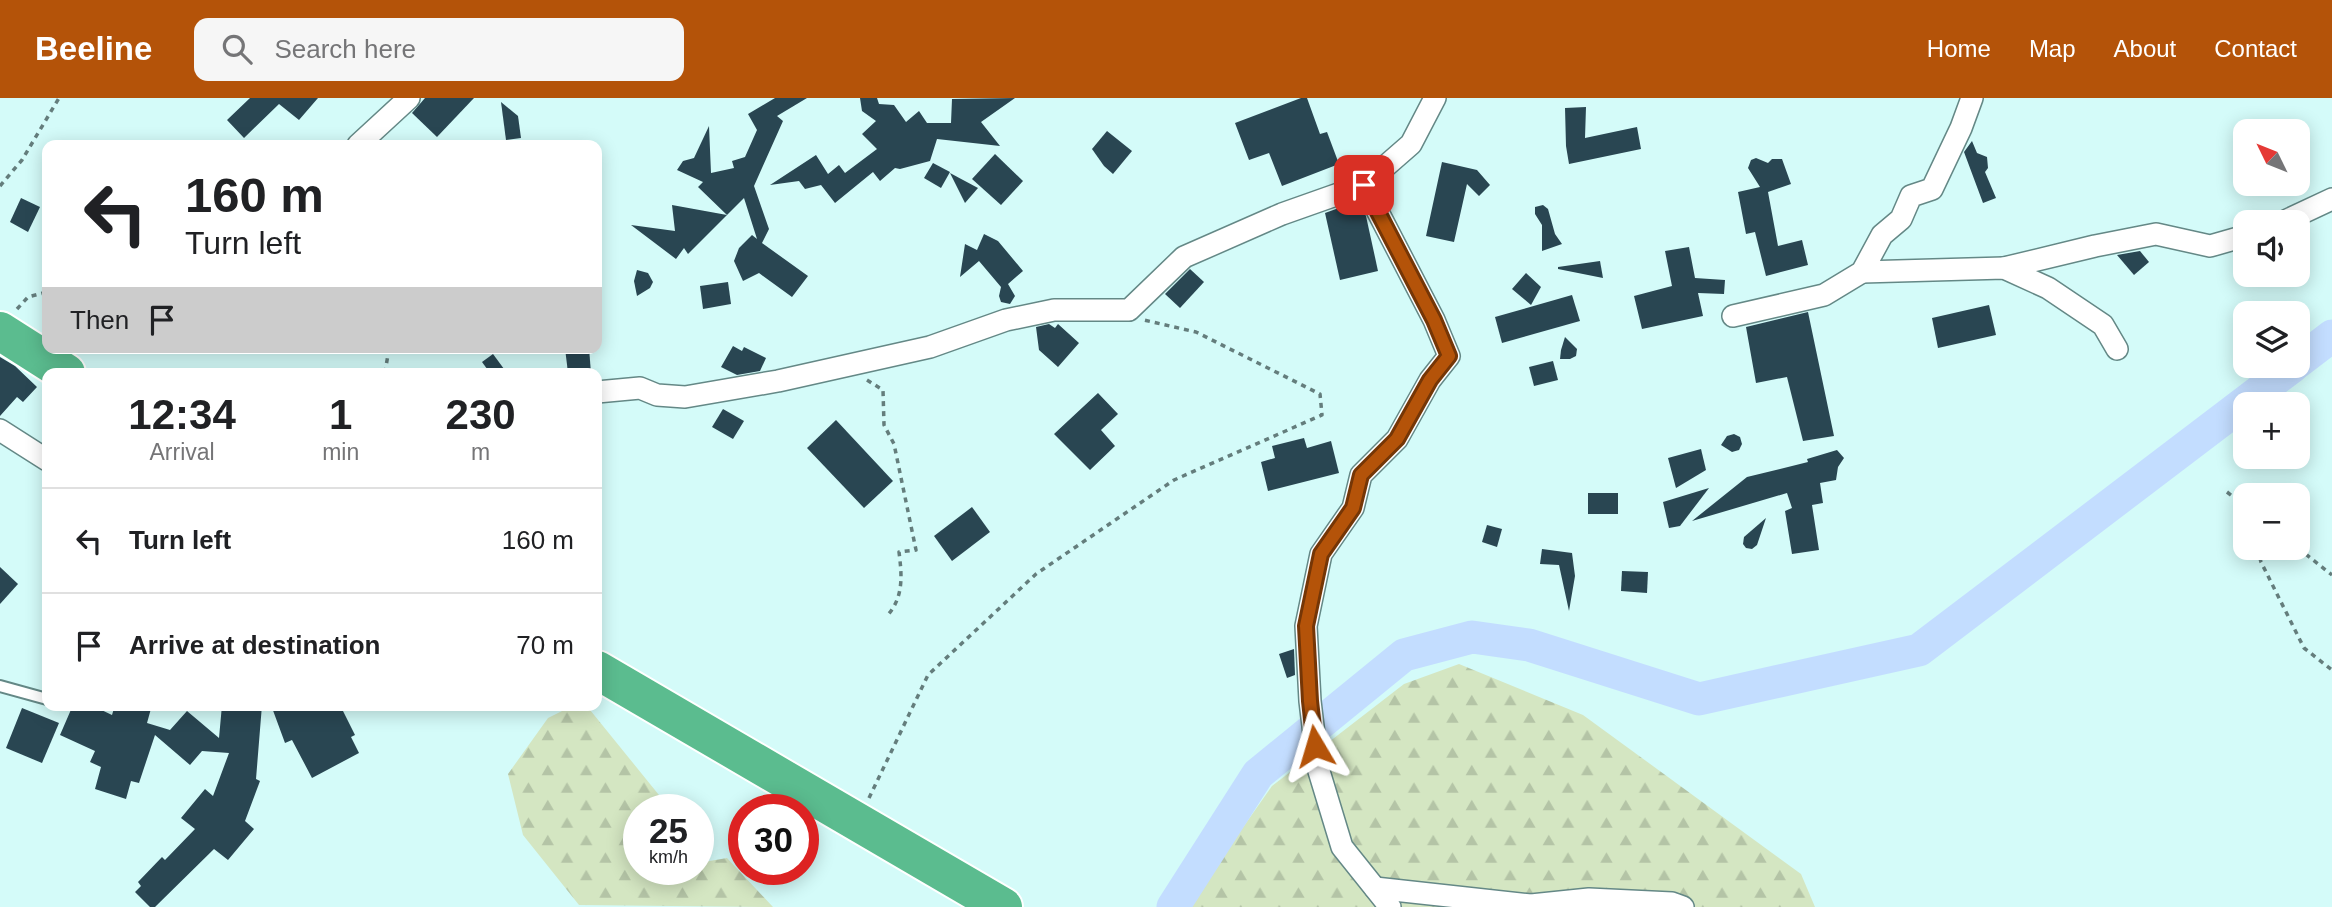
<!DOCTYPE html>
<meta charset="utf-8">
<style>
body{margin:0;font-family:Arial,sans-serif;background:#f6f6f6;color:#202124;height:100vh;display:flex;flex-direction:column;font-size:26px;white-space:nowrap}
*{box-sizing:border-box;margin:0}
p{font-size:23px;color:#757577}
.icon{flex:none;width:38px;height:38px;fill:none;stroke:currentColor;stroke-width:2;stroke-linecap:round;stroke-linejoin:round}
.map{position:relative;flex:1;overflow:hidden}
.sheet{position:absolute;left:42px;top:270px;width:560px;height:343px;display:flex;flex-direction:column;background:#fff;border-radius:14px;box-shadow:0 4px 18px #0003}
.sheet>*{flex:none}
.guide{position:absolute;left:42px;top:42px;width:560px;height:214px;border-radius:14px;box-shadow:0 4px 18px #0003;background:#fff;color:#202124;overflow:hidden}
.needle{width:46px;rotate:313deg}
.tools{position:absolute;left:2233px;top:21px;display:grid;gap:14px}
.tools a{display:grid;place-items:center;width:77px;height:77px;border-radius:14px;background:#fff;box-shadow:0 4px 18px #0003;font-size:35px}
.speed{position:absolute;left:623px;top:696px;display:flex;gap:14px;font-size:35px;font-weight:700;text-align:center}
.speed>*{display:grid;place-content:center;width:91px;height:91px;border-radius:50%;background:#fff;box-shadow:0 4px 18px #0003;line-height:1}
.speed small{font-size:18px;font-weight:400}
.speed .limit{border:10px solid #d22;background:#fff;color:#111}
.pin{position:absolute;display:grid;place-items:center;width:60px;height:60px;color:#fff;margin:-30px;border-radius:14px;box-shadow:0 4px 10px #0006}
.me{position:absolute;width:77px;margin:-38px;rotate:353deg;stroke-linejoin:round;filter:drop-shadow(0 0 5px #0008)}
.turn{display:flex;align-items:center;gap:24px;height:147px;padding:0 28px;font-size:32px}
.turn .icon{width:91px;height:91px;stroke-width:2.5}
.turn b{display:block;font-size:49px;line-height:60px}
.then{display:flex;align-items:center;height:66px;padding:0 28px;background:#0003;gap:14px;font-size:26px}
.eta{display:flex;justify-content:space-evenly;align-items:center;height:119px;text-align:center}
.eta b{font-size:42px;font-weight:700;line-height:49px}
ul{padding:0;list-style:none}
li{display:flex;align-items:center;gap:21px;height:105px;padding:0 28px;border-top:2px solid #e0e0e0}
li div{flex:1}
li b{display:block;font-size:26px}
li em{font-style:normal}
header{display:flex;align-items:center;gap:42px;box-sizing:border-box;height:98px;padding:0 35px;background:#b45309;color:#fff}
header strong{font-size:33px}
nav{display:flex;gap:38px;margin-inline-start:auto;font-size:24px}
.search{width:490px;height:63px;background:#f6f6f6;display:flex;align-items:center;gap:18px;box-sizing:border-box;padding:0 24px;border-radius:14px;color:#757577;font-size:26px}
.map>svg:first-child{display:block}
.forest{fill:url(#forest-firs)}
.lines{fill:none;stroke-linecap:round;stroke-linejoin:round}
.river{stroke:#c3ddff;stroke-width:33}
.building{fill:#294652}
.lane-casing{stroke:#648886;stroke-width:14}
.street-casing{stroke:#648886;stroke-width:24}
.highway-casing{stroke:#fff;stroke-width:42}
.path{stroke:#647d7c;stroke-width:3.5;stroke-dasharray:5 5;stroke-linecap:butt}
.lane{stroke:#fff;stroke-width:10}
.street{stroke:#fff;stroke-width:21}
.highway{stroke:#5bbc8f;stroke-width:38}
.route-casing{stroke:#753606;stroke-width:18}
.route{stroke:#b45309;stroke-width:12}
</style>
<header>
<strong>Beeline</strong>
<div class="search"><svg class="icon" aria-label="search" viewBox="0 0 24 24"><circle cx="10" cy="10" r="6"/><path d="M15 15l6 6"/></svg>Search here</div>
<nav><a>Home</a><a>Map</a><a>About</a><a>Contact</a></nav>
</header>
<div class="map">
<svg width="2332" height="809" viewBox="0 0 2332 809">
<defs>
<pattern id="forest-firs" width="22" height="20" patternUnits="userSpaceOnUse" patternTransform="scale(1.75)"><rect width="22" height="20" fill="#d4e6c2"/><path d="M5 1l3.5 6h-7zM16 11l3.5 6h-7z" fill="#b4c4a6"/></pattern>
</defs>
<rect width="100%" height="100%" fill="#d4fbf9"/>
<g class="forest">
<polygon points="1459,566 1583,617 1801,776 1815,809 1187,809 1272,688 1404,586"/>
<polygon points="574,607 586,607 663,702 666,712 639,712 639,772 698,772 698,765 727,760 773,809 579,807 523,737 508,676 548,620"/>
</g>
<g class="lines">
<g class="river">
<polyline points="2298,264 2332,238"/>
<polyline points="1173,809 1258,676 1404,557 1472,539 1529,547 1699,601 1919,552 2293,268"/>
</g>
</g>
<g class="building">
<polygon points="250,0 318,0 299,22 279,6 244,40 227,22"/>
<polygon points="425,0 474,0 437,39 412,15"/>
<polygon points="775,0 807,0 777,18 783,23 754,88 769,131 762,145 808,178 792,199 759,175 743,183 734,163 739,150 752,137 757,141 744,100 688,156 684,150 676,161 631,127 675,133 672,107 727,117 698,89 703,84 677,72 683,63 694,60 709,28 711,75 734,70 732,63 745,59 757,32 748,16"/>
<polygon points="860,0 877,0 879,6 894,7 906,24 919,13 927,25 951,25 952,1 1015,0 981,24 1000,48 937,41 930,63 900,71 895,70 880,83 873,74 835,105 821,87 805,91 799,83 770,87 816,57 828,76 839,67 845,75 877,51 862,36 876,23 862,13"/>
<polygon points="1301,0 1307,0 1320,36 1327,34 1339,66 1282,88 1269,55 1249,62 1235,25"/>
<polygon points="501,4 518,18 521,40 506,42"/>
<polygon points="1586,9 1585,40 1637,29 1641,51 1569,66 1566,48 1565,10"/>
<polygon points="1107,33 1132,53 1113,76 1104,68 1092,51"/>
<polygon points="1972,43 1977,55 1987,59 1988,70 1985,74 1996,100 1983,105 1964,54"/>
<polygon points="995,56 1023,83 1001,107 972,81"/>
<polygon points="1756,60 1768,65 1772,61 1782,61 1791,86 1768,94 1778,148 1802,142 1808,167 1766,178 1755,134 1746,136 1738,94 1760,89 1748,70 1751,62"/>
<polygon points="1442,64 1477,72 1490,87 1479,98 1467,86 1454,144 1426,138"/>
<polygon points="933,65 950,74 941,90 924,80"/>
<polygon points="950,75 978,90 965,105"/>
<polygon points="21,100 40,109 28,134 10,124"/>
<polygon points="1358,103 1366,118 1378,173 1340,182 1325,115"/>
<polygon points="1543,107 1548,111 1555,136 1562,146 1542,153 1542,127 1535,116 1535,109"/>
<polygon points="984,136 998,143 1023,173 1008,186 1015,198 1010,206 1001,204 999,198 1001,189 979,163 960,179 965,146 977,152"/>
<polygon points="1689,149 1695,180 1725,182 1724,196 1698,195 1703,218 1642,231 1634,198 1672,188 1665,153"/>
<polygon points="2140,153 2149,164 2134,177 2117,157"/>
<polygon points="1600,163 1603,180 1558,171 1558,169"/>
<polygon points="1190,171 1204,184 1180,210 1165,196"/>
<polygon points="637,172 648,175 653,184 650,190 637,198 634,183"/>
<polygon points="1526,175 1541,189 1531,207 1512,191"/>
<polygon points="728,184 731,206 703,211 700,188"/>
<polygon points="1572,197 1580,223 1502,245 1495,219"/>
<polygon points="1989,207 1996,237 1938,250 1932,220"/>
<polygon points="1808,214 1834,338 1803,343 1787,279 1756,285 1746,229"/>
<polygon points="1049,226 1055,230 1058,226 1079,245 1058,269 1039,252 1036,229"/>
<polygon points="1565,239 1577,251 1576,258 1570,261 1560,261 1561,252"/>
<polygon points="733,248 742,253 744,249 766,260 760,273 737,277 721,269"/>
<polygon points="565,250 589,250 591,275 568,275"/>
<polygon points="493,256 507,275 490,275 482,264"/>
<polygon points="0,259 15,268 37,289 23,304 17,299 0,318"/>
<polygon points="1553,263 1558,282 1534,288 1529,269"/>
<polygon points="1098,295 1118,316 1101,332 1115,348 1090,372 1054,336"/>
<polygon points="723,311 744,323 733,341 712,329"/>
<polygon points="836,322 893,383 864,410 807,350"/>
<polygon points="1734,336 1740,339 1742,346 1739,352 1732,354 1721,347 1727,338"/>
<polygon points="1304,340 1307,350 1331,343 1339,375 1268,393 1261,364 1275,360 1272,348"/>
<polygon points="1701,351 1706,372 1676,390 1668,360"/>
<polygon points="1837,352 1844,360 1838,369 1836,382 1820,385 1823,405 1812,407 1819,452 1792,456 1785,413 1792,410 1787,395 1692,423 1747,379 1808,364 1807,361"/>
<polygon points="1709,390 1680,428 1669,430 1663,404"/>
<rect x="1588" y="395" width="30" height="21"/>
<polygon points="972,409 990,434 952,463 934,438"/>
<polygon points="1766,420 1757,447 1752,451 1746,450 1743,446 1744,439"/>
<polygon points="1487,427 1502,431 1497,449 1482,444"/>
<polygon points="1542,451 1572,455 1575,478 1569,513 1559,467 1540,466"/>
<polygon points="0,469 18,486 0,506"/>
<polygon points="1622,473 1648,474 1647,495 1621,493"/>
<polygon points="1294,551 1295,577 1287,580 1279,556"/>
<polygon points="73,607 91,607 112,617 115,607 152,607 147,625 170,632 187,613 219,640 222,607 262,607 256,681 260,683 245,723 254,731 228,762 214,751 155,809 150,809 135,794 141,788 138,784 162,759 165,762 195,731 181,720 205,691 213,698 229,655 202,653 190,667 155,637 139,685 131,683 126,701 95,691 101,669 90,664 95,653 60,637"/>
<polygon points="271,607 340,607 355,637 351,639 359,655 312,680 292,642 285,645"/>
<polygon points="22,610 59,625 42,665 6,650"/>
</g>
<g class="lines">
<g class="lane-casing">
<polyline id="lane" points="0,588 47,601"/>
</g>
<g class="street-casing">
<g id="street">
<polyline points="358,47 409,0"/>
<polyline points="1364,87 1434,222 1449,258 1430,282 1397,341 1361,377 1353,410 1321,456 1306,528 1310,603 1318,670 1342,749 1390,809"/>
<polyline points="2283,124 2332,101"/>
<polyline points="2004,170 2095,148 2156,136 2210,148 2245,138"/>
<polyline points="1862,174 2004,170 2048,190 2103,227 2117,251"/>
<polyline points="1733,218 1824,197 1862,174 1882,137 1901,121 1911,98 1932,91 1961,30 1972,0"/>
<polyline points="597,294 640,290 657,297 685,299 778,283 930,249 1006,222 1054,212 1129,212 1184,159 1282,116 1364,87 1411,46 1435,0"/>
<polyline points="0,332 47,362"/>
<polyline points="1375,790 1531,807 1589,801 1672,805 1683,809"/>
</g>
</g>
<g class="highway-casing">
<g id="highway">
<polyline points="0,233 66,275"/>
<polyline points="597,572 1003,809"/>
</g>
</g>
<g class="path">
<polyline points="0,88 22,62 59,0"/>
<polyline points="17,211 28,199 47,194"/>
<polyline points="385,275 389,250"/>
<path d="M867,282L883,292L884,327L894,346L916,452L899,454C902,478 904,500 886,519"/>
<polyline points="2227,394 2245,408"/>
<polyline points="2257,450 2261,464 2304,550 2332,572"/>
<polyline points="2298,450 2332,477"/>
<polyline points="869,700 928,577 1036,476 1174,382 1322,317 1320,296 1196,234 1144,222"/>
</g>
<use href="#lane" class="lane"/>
<use href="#street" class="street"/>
<use href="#highway" class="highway"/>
</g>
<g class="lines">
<g class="route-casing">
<polyline id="route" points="1315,648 1310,603 1306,528 1321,456 1353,410 1361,377 1397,341 1430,282 1449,258 1434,222 1364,87"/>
</g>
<use href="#route" class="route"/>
</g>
</svg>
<div class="tools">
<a><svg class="needle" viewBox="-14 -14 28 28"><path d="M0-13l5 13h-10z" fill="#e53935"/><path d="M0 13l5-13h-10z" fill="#757577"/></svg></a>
<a><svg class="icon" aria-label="sound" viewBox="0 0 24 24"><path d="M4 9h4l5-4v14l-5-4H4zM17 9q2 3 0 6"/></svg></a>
<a><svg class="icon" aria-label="layers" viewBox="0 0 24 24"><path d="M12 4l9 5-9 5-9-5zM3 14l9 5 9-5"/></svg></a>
<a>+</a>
<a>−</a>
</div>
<div class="speed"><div>25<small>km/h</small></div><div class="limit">30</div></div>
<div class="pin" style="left:1364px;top:87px;background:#d93025"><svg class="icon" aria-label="arrive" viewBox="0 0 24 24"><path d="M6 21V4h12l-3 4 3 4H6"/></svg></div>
<svg class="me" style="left:1315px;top:648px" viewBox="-20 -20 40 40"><path d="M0-17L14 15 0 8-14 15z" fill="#b45309" stroke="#fff" stroke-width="4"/></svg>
<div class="guide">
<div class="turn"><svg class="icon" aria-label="left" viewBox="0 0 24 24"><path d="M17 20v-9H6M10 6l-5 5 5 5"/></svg><div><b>160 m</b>Turn left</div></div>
<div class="then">Then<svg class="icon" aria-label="arrive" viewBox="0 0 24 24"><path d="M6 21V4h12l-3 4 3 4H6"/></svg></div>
</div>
<section class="sheet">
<div class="eta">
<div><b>12:34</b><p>Arrival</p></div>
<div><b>1</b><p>min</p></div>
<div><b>230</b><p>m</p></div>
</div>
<ul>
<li><svg class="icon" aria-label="left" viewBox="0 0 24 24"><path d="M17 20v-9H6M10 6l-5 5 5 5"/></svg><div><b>Turn left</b></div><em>160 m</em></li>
<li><svg class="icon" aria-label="arrive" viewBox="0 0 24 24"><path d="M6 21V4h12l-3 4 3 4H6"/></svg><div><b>Arrive at destination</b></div><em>70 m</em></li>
</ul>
</section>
</div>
